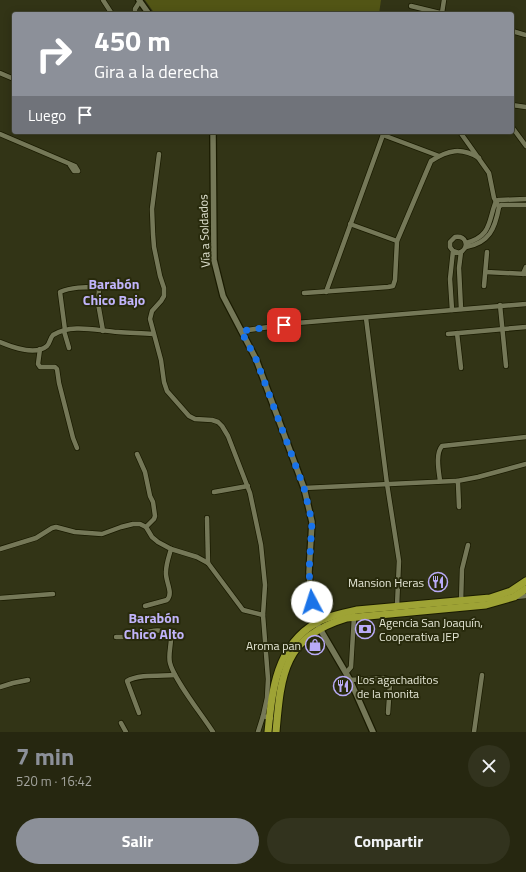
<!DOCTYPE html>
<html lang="es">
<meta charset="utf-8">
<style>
body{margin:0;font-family:"Titillium Web",sans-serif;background:#32331e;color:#f1f3f6;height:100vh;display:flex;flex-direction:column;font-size:15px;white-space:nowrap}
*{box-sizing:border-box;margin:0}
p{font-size:13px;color:#a4a59f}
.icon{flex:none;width:22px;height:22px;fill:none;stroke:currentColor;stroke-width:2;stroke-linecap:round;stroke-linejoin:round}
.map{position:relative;height:732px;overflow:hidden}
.details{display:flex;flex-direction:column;background:#262710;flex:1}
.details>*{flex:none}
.guide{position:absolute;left:12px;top:12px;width:502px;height:122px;border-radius:4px;box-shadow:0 2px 10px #0003,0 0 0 1px #424430;background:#8c9099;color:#fff;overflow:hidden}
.pin{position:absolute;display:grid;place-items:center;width:34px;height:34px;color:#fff;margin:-17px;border-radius:8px;box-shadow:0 2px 6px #0006}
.me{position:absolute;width:44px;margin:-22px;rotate:355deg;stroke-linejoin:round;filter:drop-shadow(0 0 3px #0008)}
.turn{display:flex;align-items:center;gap:14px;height:84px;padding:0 16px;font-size:18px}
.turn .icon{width:52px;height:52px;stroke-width:2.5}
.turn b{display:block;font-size:28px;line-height:34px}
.then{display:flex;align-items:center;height:38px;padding:0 16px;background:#0003;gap:8px;font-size:15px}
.round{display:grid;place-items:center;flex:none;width:42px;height:42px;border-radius:21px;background:#32331e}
.summary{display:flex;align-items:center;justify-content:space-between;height:68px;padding:0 16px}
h1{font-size:24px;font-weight:700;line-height:30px;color:#8c9099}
.action{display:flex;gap:8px;margin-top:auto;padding:8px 16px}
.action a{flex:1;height:46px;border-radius:24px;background:#8c9099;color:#fff;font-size:16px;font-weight:700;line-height:46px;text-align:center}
.action a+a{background:#32331e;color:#f1f3f6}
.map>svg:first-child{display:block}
.green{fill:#525515}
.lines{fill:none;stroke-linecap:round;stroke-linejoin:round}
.minor-casing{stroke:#1a1b00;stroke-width:6}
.tertiary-casing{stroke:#1a1b00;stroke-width:8}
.primary-casing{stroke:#1a1b00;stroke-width:9}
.minor{stroke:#757858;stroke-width:4.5}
.tertiary{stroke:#757858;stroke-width:5.5}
.primary{stroke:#9ea335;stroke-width:7}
.route{stroke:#1a73e8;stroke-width:7;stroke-dasharray:0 12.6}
.labels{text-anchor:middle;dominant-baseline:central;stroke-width:4;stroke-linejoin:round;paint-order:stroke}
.street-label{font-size:12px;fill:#e5e7d6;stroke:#282a0c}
.poi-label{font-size:12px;fill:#e5e7d6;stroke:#282a0c;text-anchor:end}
.quarter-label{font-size:14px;font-weight:bold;fill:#c1b4fb;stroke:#282a0c}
</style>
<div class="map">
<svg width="526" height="732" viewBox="0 0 526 732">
<rect width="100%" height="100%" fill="#323416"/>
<polygon class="green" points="145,0 381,0 379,14 155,14"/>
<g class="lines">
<g class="minor-casing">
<g id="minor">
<polyline points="103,0 112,14"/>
<polyline points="411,6 444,14"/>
<polyline points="442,13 444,0"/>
<polyline points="135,14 135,9 140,1"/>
<polyline points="512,31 526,35"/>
<polyline points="0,73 14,79"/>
<polyline points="512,105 526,107"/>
<polyline points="512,127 526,146"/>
<polyline points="460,132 489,173 494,198 499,207"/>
<polyline points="0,134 75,166 78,171 74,171 70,165"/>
<polyline points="383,135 439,156"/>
<polyline points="159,154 152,209 153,234 154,247 160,276 164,288 164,296 161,301 152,311 150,319 161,360 164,382 167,391 189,416 195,419 212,420 218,422 222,426 228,436 250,493 261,545 265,585 263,615 268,679 267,698 263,716 271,718"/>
<polyline points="350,224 397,241"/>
<path d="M466,243C492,236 488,221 496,201L499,200L526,199"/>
<path d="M466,247C489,243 495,229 499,207L501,205H526"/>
<polyline points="486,272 526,274"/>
<polyline points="523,274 526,267"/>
<polyline points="484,286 487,252"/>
<polyline points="326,292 384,132"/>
<path d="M304,293L388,287L393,286L395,280L397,241L431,161C448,150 461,147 479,158"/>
<polyline points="500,305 506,366"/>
<polyline points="461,309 459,268 461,252"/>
<path d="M452,310L450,279L453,251L450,247V242L455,237C467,235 470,248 459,253L453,251"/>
<polyline points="366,318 387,484 399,561 397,606"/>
<path d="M65,330L60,292C71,287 85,287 97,287L99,290L98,303L103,331"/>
<polyline points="64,331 69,348"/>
<polyline points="241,331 297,323 526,304"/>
<polyline points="457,333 461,368"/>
<polyline points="448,334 526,327"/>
<path d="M0,342C12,347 35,356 47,346C50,343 50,338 53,335C72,323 98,331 118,332C130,333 142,333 153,334"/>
<polyline points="40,349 38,364 40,367 55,367 57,369 59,383 73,438 77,448"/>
<polyline points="137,454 145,472 150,496 153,502 155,516 154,519 146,527"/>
<path d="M440,481C439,472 435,454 442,446L526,437"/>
<polyline points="457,481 478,477 526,464"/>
<polyline points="304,488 454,481 457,481 458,483 459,507"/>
<polyline points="214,492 248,486"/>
<polyline points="207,518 208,563"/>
<polyline points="0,549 36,538 52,528 56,527 75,532 102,534 121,527 133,524 140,524 146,527 152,537 158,542 171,549 197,557 208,563 243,610 263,615"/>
<polyline points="515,597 526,596"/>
<polyline points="0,598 53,594"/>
<polyline points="461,602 462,569 468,545"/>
<path d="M145,606L167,600C174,593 165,581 166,572C166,564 169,556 171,549"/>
<path d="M116,637C121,637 125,637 129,637C141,635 164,623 171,638C171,647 168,655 170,663C174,680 203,716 213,732"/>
<polyline points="346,673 351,667 354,617"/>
<polyline points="350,680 383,678 388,679 390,684 388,713"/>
<polyline points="0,687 13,683 28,680"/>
<path d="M139,713L127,681C138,674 162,676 175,675"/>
<polyline points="121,723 126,732"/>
<polyline points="258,732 263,716"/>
<polyline points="474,732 482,675"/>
</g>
</g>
<g class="tertiary-casing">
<g id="tertiary">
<polyline points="139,0 149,14"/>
<polyline points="213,132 214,260 223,296 256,359 304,488 312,522 309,572 311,599 316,622 350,680 373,732"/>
</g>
</g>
<g class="primary-casing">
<g id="primary">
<path d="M268,732C272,691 276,646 316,623C328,616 343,613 357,610L490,598L511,591L526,581"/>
<path d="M276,732C281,673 284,637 347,618L486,605L514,597L526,589"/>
</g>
</g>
<use href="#minor" class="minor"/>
<use href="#tertiary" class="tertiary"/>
<use href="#primary" class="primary"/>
</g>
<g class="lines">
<polyline class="route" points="284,325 241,331 256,359 304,488 312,522 309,572 312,602"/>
</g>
<defs>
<g id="restaurant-ring" transform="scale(1)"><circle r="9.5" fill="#282a0c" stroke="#b9abf7" stroke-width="1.5"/><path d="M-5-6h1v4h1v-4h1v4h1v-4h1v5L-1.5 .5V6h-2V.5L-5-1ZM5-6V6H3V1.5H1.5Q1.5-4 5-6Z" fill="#b9abf7"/></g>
<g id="bank-ring" transform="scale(1)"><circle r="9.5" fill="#282a0c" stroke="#b9abf7" stroke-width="1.5"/><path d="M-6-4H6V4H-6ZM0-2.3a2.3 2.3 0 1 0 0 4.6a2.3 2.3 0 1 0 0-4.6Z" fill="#b9abf7"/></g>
<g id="shop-ring" transform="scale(1)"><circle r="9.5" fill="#282a0c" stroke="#b9abf7" stroke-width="1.5"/><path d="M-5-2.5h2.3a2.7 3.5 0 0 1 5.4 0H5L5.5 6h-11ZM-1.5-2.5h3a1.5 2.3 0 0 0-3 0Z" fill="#b9abf7"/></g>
</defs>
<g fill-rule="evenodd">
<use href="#restaurant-ring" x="438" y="582"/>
<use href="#bank-ring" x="365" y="629"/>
<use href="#shop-ring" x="315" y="645"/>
<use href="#restaurant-ring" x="343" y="686"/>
</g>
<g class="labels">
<g class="street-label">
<text transform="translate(204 231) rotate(-92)">Vía a Soldados</text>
</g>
<g class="poi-label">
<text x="424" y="582">Mansion Heras</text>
<text x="379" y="622" text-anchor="start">Agencia San Joaquín,<tspan x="379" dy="14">Cooperativa JEP</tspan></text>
<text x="301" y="645">Aroma pan</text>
<text x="357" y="679" text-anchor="start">Los agachaditos<tspan x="357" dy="14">de la monita</tspan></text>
</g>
<g class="quarter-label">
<text x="114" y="283">Barabón<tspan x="114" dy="16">Chico Bajo</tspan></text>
<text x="154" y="617">Barabón<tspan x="154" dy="16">Chico Alto</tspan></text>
</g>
</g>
</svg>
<div class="pin" style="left:284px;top:325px;background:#d93025"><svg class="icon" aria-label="arrive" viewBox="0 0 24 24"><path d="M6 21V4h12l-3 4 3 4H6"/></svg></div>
<svg class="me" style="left:312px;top:602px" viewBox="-20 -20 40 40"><circle r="19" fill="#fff"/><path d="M0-13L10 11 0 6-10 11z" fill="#1a73e8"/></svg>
<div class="guide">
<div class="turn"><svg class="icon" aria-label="right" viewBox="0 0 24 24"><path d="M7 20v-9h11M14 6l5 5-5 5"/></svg><div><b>450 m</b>Gira a la derecha</div></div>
<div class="then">Luego<svg class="icon" aria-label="arrive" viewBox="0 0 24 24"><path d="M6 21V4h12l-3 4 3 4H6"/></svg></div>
</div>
</div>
<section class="details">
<div class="summary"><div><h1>7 min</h1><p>520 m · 16:42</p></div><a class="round"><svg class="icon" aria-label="close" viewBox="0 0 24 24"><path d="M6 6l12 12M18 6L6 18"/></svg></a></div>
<div class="action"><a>Salir</a><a>Compartir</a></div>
</section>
